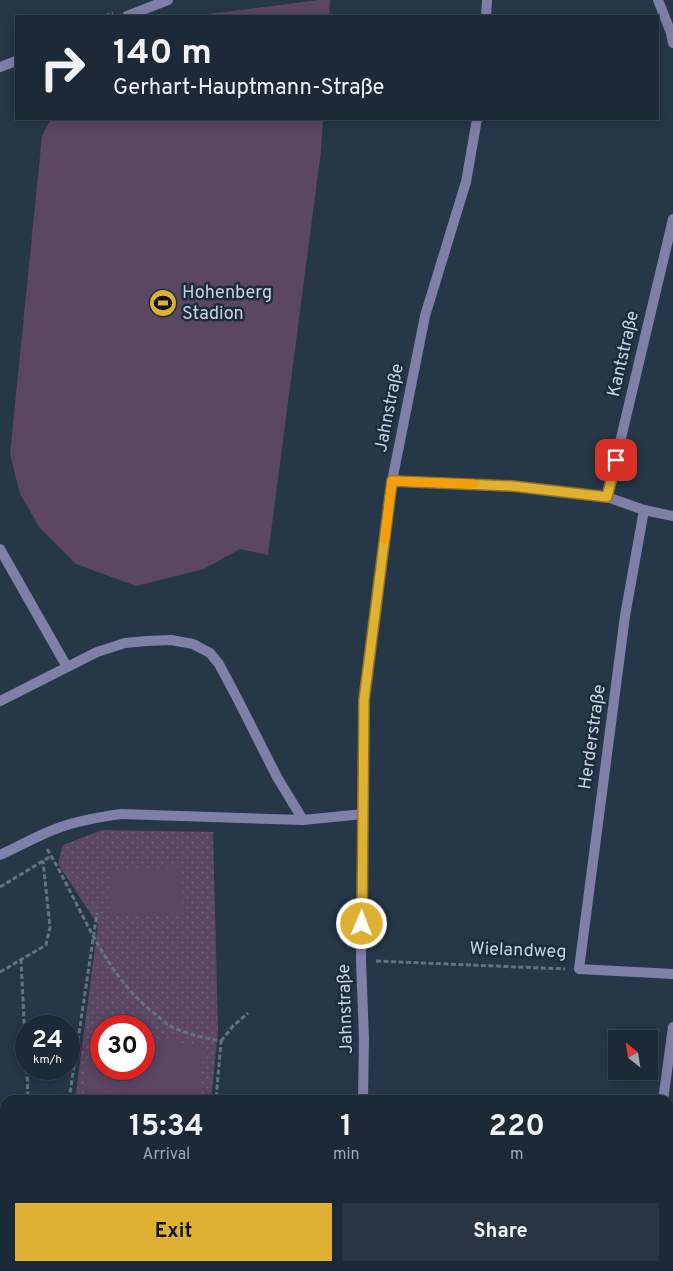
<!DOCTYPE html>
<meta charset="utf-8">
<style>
body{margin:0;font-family:Overpass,sans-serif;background:#293542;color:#f1f3f6;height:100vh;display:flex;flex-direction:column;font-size:19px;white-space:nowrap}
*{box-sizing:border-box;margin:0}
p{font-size:16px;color:#a0a6ad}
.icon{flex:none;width:28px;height:28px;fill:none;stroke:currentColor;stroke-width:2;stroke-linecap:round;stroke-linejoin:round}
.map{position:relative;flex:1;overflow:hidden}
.sheet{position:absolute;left:0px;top:1095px;width:674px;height:176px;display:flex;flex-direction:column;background:#1c2936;border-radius:15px 15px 0 0;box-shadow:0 2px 12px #0003,0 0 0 1px #3a4551}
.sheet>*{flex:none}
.top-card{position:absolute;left:15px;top:15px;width:644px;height:105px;border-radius:0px;box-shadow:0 2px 12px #0003,0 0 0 1px #3a4551;background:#1c2936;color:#f1f3f6;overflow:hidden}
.needle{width:32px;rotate:330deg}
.tools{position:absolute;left:608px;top:1030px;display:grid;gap:10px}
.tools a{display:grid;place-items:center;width:50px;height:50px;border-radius:0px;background:#1c2936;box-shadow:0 2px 12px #0003,0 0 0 1px #3a4551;font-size:25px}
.speed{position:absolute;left:15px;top:1015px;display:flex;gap:10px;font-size:25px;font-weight:700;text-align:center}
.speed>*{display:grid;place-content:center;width:65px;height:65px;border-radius:50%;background:#1c2936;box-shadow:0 2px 12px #0003,0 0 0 1px #3a4551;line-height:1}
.speed small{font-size:12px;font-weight:400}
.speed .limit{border:8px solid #d22;background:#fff;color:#111}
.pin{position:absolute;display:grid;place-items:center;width:42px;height:42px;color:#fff;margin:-21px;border-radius:10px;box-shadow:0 2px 8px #0006}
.me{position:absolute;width:55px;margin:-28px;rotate:1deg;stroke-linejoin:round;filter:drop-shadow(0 0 4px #0008)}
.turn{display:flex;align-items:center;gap:18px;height:105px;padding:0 15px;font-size:22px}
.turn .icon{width:65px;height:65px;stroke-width:2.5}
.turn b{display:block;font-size:35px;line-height:42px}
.eta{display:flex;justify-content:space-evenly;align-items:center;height:85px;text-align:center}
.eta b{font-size:30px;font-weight:700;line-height:35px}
.primary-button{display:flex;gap:10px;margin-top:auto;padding:10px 15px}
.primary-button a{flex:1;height:58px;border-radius:0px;background:#dfb133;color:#111;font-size:20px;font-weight:700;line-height:58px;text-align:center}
.primary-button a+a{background:#293542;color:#f1f3f6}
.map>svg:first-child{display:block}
.grass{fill:url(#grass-dots);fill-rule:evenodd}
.garden{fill:#5b4664}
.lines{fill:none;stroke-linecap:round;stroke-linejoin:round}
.path{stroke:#647381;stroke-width:3;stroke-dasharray:5 2.5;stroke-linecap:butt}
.lane{stroke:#7e80a7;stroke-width:10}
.street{stroke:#7e80a7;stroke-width:10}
.route-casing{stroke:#917321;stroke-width:12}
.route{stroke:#dfb133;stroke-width:9}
.slow{stroke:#f59e0b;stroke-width:9}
.labels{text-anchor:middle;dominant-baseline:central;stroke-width:5;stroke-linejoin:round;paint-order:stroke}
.poi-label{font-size:18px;fill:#c9d3de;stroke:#1c2c3d;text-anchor:start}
.street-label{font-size:18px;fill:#c9d3de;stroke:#1c2c3d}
</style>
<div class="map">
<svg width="673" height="1271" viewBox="0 0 673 1271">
<defs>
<pattern id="grass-dots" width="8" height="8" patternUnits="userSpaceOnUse" patternTransform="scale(1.25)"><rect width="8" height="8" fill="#5b4664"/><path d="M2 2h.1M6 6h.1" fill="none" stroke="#71607a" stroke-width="1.8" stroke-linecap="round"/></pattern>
</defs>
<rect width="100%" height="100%" fill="#263748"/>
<path class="grass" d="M102,830L213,832L218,1031L211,1100H75L98,925L58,864L63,845ZM101,1026H144V1069H101Z"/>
<g class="garden">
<polygon points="319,0 330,0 329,16 199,16 200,15"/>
<polygon points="51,119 323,119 321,151 268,555 240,549 204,569 136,586 76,564 40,528 20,494 10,454 42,136"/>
<polygon points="182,867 183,913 112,915 111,869"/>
<polygon points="90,1034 101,1035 101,1069 144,1069 144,1039 204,1045 198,1100 84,1100"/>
<polygon points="67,1266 181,1266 181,1271 66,1271"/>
</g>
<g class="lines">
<g class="path">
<polyline points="105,16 113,13"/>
<path d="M47,849C81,905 102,973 155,1014C160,1018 165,1023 170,1026C186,1034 204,1038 221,1041L216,1100"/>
<polyline points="0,887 51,856"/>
<polyline points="21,959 26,1061"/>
<polyline points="376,961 565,969"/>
<polyline points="0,972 46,945 50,927 43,861"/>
<polyline points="221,1041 233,1026 248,1013"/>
<polyline points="27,1069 28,1100"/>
<polyline points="69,1100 97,913"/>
<polyline points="50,1271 50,1266"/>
<polyline points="202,1271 202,1266"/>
</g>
<g class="lane">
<polyline points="127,16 168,0"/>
<polyline points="0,67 16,61"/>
<polyline points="0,549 67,667"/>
<polyline points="0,701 97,652 125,643 146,641 171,640 193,644 210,653 219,664 237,698 277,777 303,820"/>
<path d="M0,855C18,847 35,837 53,830C75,821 98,817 121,814L303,820L363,814"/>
</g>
<g class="street">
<polyline points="658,0 671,33 673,43"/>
<polyline points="486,16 487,0"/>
<polyline points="392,481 512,486 607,497 644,510 673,516"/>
<polyline points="607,497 673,219"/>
<polyline points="644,510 625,616 579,969 673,974"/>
<polyline points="363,1100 364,1038 361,961 364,700 392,481 425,316 466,182 477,119"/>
<polyline points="663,1100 673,1027"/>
<polyline points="359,1271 359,1266"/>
<polyline points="639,1271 640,1266"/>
</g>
</g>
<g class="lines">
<g class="route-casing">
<polyline id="route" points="362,924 364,700 392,481 512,486 607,497 616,460"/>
</g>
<use href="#route" class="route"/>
<polyline class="slow" points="385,539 392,481 474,484"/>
</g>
<defs>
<g id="stadium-disc" transform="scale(1.4375)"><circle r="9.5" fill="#dfb133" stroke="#1c2c3d"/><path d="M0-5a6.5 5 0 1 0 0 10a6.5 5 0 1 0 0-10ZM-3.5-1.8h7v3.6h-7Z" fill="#111"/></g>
</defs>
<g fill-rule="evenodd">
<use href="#stadium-disc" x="163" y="303"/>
</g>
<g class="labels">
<g class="poi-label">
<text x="182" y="293">Hohenberg<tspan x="182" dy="21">Stadion</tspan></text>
</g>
<g class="street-label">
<text transform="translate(624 354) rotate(-77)">Kantstraße</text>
<text transform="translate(390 408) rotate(-79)">Jahnstraße</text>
<text transform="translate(593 737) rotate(-82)">Herderstraße</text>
<text transform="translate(518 951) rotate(2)">Wielandweg</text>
<text transform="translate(346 1009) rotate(-92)">Jahnstraße</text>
</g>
</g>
</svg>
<div class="tools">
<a><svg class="needle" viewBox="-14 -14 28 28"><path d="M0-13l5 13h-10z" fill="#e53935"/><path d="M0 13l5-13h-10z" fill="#a0a6ad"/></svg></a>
</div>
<div class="speed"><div>24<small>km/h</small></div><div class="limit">30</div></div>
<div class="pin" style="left:616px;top:460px;background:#d93025"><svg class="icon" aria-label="arrive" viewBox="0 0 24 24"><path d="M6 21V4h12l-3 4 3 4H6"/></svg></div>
<svg class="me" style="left:362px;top:924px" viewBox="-20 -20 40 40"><circle r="17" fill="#dfb133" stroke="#fff" stroke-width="3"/><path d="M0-11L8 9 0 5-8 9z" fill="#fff"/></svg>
<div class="top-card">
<div class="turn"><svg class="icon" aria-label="right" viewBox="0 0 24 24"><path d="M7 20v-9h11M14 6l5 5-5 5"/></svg><div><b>140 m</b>Gerhart-Hauptmann-Straße</div></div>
</div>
<section class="sheet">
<div class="eta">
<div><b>15:34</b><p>Arrival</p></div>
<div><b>1</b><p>min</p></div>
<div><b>220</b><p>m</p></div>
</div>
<div class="primary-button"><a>Exit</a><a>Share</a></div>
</section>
</div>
